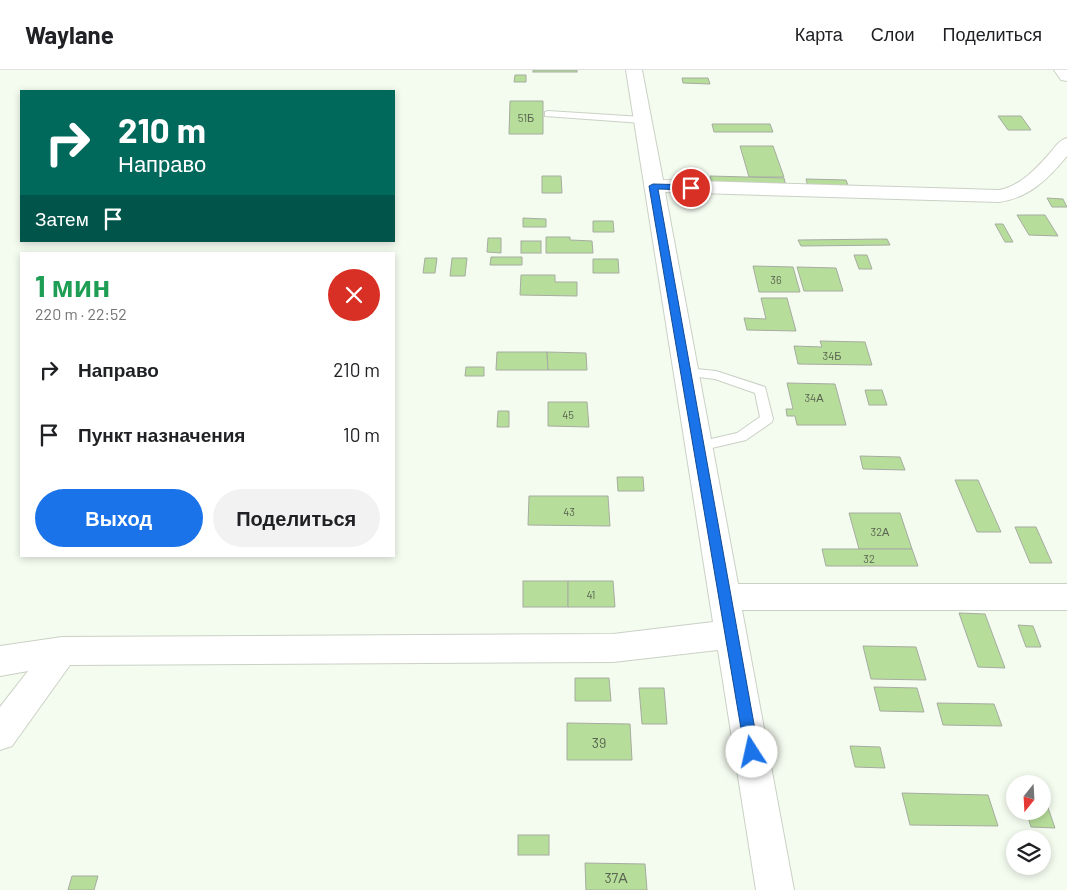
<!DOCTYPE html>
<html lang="ru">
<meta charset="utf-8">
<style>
body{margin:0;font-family:Barlow,sans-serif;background:#f2f2f2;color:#202124;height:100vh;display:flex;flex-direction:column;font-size:19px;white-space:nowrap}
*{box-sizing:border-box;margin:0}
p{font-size:16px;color:#757577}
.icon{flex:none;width:28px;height:28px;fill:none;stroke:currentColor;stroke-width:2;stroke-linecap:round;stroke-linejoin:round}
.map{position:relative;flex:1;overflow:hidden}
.panel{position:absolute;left:20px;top:182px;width:375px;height:305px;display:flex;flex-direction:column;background:#fff;border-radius:0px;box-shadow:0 2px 8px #0003}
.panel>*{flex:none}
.hud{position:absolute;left:20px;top:20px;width:375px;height:152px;border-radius:0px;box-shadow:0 2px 8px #0003;background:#00695c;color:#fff;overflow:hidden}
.needle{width:32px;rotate:198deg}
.buttons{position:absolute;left:1006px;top:705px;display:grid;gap:10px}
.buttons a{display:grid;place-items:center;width:45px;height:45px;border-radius:50%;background:#fff;box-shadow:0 2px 8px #0003;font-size:25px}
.pin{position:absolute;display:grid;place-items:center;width:42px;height:42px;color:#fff;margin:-21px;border:2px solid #fff;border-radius:50%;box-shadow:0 1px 5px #0007}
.me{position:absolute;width:55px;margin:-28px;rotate:350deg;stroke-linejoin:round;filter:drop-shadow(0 0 4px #0008)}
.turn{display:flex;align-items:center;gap:18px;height:105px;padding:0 15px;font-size:22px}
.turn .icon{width:65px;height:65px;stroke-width:2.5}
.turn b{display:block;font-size:35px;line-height:42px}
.then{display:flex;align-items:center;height:48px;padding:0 15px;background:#0003;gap:10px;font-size:19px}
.round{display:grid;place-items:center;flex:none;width:52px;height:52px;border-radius:26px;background:#f2f2f2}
.head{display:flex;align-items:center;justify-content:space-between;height:85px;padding:0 15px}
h1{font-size:30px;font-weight:700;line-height:38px;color:#1e9e55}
.cta{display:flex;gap:10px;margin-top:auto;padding:10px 15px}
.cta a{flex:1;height:58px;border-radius:30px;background:#1a73e8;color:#fff;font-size:20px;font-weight:700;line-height:58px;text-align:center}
.cta a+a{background:#f2f2f2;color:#202124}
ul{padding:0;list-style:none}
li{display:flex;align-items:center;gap:15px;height:65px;padding:0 15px}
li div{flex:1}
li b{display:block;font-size:19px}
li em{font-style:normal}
header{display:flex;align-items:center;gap:30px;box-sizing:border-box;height:70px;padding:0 25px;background:#fff;border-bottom:1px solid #e0e0e0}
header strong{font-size:24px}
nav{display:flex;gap:28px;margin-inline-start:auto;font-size:18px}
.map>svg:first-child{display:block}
.building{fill:#b7dd9a;stroke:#a6aca1}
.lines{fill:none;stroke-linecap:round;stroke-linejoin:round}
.service-casing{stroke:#cad1c5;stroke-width:2}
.minor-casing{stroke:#cad1c5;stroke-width:2}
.service{fill:#fff;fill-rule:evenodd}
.minor{fill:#fff;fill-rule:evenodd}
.route{fill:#1a73e8;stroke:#114b97}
.labels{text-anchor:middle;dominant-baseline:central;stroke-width:4.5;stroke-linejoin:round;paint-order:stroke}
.number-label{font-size:11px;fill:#5a6551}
.near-number-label{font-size:14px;fill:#5a6551}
</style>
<header>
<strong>Waylane</strong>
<nav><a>Карта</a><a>Слои</a><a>Поделиться</a></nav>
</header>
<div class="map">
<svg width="1067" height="820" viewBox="0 0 1067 820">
<rect width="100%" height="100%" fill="#f4fbef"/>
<g class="building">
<rect x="533" y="0" width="44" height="2"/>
<polygon points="515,5 526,5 526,12 514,12"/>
<polygon points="682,8 708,8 710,14 683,13"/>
<polygon points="510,31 543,31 543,64 509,64"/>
<polygon points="998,46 1021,46 1031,60 1008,60"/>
<polygon points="712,54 770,54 773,62 714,62"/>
<polygon points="740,76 773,76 784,107 749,107"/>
<polygon points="542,106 561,106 562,123 542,123"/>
<polygon points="710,106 784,108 786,116 712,114"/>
<polygon points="806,109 846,110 849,118 808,117"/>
<polygon points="1047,128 1063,129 1067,137 1052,137"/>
<polygon points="1017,145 1045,145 1058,166 1029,165"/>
<polygon points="523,148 546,149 546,157 523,157"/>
<polygon points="593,151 613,151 614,162 593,162"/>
<polygon points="995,154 1003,154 1013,172 1005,172"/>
<polygon points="546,167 570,167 570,170 592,171 593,183 546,183"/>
<polygon points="488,168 501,168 501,183 487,182"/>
<polygon points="887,169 890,175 801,176 798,170"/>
<rect x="521" y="171" width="20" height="12"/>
<polygon points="854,185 867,185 872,199 859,199"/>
<polygon points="491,187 522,187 522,195 490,195"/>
<polygon points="425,188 437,188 435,203 423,203"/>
<polygon points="452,188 467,188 465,206 450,206"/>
<polygon points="593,189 618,189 619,203 593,203"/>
<polygon points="753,196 793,197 800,222 759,222"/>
<polygon points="797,197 836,198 843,221 804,221"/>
<polygon points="521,205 555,205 555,212 577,212 577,226 520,225"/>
<polygon points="761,228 787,228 796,261 747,260 744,248 766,249"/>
<polygon points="820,271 865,272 872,295 798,294 794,276 822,277"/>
<polygon points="497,282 547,282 548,300 496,300"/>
<polygon points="547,282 586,283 587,300 548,300"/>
<polygon points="466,297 484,297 484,306 465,306"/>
<polygon points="787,313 835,314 846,355 797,355 795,346 787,346 786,339 793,339"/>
<polygon points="865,320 882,320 887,335 869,335"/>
<polygon points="548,332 587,332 589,357 548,356"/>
<polygon points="498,341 509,341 509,357 497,357"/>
<polygon points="860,386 900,387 905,400 863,399"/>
<polygon points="617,407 643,407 644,421 618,421"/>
<polygon points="955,410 978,410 1001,462 977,462"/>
<polygon points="529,426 608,426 610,456 528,455"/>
<polygon points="849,443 900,443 912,479 859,479"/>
<polygon points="1015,457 1036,457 1052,493 1030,493"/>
<polygon points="822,479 912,479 918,496 826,496"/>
<rect x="523" y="511" width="45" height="26"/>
<polygon points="568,511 613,511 615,537 568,537"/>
<polygon points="959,543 985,544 1005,598 978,597"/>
<polygon points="1018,555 1033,556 1041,577 1026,577"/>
<polygon points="863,576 916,577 926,610 871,609"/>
<polygon points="575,608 609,608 611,631 575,631"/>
<polygon points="874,617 917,618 924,642 880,641"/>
<polygon points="639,618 664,618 667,654 642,654"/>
<polygon points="937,633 994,634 1002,656 943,655"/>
<polygon points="567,653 630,654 632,690 567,690"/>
<polygon points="850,676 880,677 885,698 855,697"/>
<polygon points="902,723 988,725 998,756 910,755"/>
<polygon points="1042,726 1044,726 1055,758 1031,757 1026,741 1042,741"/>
<rect x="518" y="765" width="31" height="20"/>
<polygon points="585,793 645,794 647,820 586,820"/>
<polygon points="72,806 98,806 94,820 68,820"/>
</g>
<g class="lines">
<g class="service-casing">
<g id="service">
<polygon points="548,41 642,47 646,50 642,53 545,46 545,42"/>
<polygon points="686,298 716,301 765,317 773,349 772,352 746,370 699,381 694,379 692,376 694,373 737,363 760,347 755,323 715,309 682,305 680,302"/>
</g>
</g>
<g class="minor-casing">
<g id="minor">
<path d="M626,0H642L663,110L999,120C1019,117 1037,98 1050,83C1055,77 1058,71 1067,68V86C1048,109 1029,128 999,132L665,122L738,514H1067V540H742L794,820H756L718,580L613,592L70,595L12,676L0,680V637L28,601L0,606V576L62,567L613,564L713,552Z"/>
<polygon points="1054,0 1067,0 1067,11 1061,10"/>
</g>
</g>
<use href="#service" class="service"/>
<use href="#minor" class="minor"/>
</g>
<polygon class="route" points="653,114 691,115 695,118 691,120 658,119 759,682 757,687 752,689 747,687 745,682 649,116"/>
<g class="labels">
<g class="number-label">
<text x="526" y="47">51Б</text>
<text x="776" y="209">36</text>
<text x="832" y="285">34Б</text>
<text x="814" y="327">34А</text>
<text x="568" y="344">45</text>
<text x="569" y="441">43</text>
<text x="880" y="461">32А</text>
<text x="869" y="488">32</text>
<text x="591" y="524">41</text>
</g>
<g class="near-number-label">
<text x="599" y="672">39</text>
<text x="616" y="807">37А</text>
</g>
</g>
</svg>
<div class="buttons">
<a><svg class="needle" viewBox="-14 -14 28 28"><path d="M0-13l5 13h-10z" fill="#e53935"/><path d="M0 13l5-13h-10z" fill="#757577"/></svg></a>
<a><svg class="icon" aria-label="layers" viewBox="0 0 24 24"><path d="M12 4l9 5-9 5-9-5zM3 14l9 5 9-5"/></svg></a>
</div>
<div class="pin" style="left:691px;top:118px;background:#d93025"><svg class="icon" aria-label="arrive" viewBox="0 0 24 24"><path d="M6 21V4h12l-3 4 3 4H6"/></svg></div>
<svg class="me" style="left:752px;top:682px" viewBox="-20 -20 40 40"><circle r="19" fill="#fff"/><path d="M0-13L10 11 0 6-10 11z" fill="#1a73e8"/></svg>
<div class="hud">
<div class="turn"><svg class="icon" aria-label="right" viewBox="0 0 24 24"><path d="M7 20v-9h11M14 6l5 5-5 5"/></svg><div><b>210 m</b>Направо</div></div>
<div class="then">Затем<svg class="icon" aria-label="arrive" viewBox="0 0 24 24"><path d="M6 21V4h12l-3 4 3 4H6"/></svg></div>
</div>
<section class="panel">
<div class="head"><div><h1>1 мин</h1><p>220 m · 22:52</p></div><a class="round" style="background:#d93025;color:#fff"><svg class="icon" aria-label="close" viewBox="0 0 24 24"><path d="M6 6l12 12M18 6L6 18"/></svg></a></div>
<ul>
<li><svg class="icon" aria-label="right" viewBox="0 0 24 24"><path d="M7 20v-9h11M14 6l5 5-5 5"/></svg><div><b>Направо</b></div><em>210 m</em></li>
<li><svg class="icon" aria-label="arrive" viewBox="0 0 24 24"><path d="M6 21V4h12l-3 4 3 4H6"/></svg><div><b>Пункт назначения</b></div><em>10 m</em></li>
</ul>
<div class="cta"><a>Выход</a><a>Поделиться</a></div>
</section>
</div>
